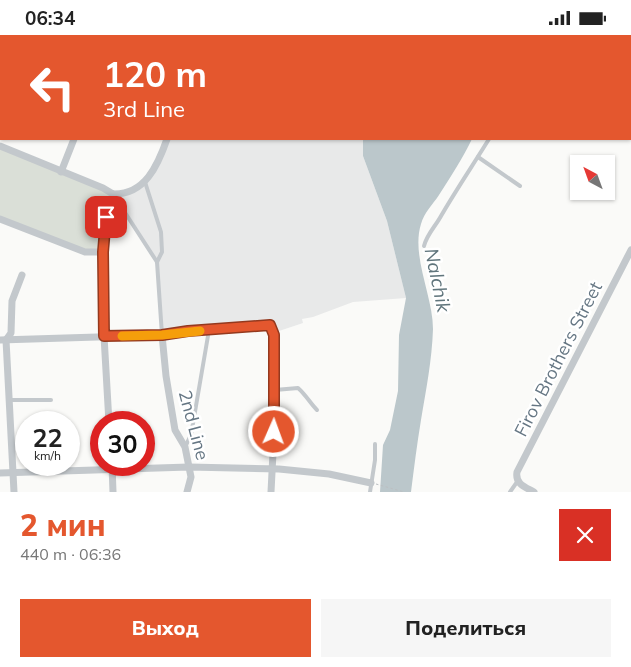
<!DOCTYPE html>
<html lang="ru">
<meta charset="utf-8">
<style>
body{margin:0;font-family:Mulish,sans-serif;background:#f6f6f6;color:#222;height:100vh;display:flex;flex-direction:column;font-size:19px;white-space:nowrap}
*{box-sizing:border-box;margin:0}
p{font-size:16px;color:#767676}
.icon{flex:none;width:28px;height:28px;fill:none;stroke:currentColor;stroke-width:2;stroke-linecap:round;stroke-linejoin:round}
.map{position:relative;height:457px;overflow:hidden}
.side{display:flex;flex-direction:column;background:#fff;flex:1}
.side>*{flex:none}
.top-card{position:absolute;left:0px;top:0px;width:631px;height:105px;box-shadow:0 1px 4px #0004;background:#e4572e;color:#fff;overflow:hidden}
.needle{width:32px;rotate:319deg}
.tools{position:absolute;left:570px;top:120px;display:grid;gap:10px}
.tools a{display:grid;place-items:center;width:45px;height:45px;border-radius:0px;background:#fff;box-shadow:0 1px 4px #0004;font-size:25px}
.speed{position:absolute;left:15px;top:376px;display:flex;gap:10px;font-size:25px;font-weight:700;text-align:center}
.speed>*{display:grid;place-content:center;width:65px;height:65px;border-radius:50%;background:#fff;box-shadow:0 1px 4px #0004;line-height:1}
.speed small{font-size:12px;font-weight:400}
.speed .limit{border:8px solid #d22;background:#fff;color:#111}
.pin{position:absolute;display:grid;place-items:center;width:42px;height:42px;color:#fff;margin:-21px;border-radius:10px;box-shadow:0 2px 8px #0006}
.me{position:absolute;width:55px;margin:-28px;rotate:2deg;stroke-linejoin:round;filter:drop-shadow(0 0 4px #0008)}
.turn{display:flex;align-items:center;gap:18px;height:105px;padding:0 20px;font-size:22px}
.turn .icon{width:65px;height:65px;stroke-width:2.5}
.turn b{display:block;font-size:35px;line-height:42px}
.round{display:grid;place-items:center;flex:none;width:52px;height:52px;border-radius:0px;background:#f6f6f6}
.summary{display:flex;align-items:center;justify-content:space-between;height:85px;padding:0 20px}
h1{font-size:30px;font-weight:800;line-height:38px;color:#e4572e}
.primary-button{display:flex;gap:10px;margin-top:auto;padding:10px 20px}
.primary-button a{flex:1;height:58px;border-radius:0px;background:#e4572e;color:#fff;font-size:20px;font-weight:800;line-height:58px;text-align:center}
.primary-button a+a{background:#f6f6f6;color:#222}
.status{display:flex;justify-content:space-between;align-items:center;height:35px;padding:0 25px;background:#fff;direction:ltr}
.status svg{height:14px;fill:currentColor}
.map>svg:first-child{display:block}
.built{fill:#e8e9e9}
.green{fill:#dadfd7}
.water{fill:#bbc7cb}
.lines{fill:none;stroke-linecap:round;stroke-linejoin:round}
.path{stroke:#bbbfc2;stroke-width:1;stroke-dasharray:2.5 2.5;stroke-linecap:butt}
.service{stroke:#c3c8cc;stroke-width:4}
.minor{stroke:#c3c8cc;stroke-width:7}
.route-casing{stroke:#94391e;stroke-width:12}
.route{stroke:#e4572e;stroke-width:9}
.slow{stroke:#f59e0b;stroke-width:9}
.labels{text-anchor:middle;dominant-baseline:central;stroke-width:5;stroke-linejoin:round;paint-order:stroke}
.street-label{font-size:18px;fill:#657683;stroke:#fff}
.water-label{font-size:19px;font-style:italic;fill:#60757c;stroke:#fff}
</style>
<div class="status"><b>06:34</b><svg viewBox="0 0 49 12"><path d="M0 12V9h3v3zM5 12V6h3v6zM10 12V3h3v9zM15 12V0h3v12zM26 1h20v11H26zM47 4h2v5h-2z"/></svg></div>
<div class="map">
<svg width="631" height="457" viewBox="0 0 631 457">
<rect width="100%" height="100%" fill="#fafaf8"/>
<polygon class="built" points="167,104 363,104 363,121 387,186 406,263 353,267 313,282 302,284 303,288 273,298 272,293 162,300 157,227 113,159 145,147"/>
<polygon class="green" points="0,111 113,159 109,173 103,217 85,217 0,184"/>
<path class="water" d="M363,104H472C463,123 451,141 439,160C433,169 424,178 421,189C411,221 433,261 433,294C432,325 426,355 421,385C417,409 414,433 411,457H380L383,410L390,395L398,356L399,300L406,263L387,186L363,121Z"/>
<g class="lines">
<polyline class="path" points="376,449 404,457"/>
<g class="service">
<polyline points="196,0 196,1"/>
<polyline points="243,0 246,1"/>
<polyline points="9,1 10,0"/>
<polyline points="237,1 237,0"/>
<polyline points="284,1 284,0"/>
<polyline points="560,1 561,0"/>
<polyline points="0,23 1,20"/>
<polyline points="0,71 1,72"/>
<polyline points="478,122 520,151"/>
<polyline points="145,147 161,197 162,217 157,227"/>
<polyline points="113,159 157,227 162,300"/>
<path d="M424,211C427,199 435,192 441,181C456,155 473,130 489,104"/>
<path d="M275,355L298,353C306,360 310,368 317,375"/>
<polyline points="9,365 51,365"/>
<polyline points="185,412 191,400 209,295"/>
<polyline points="370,457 375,425 375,409"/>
<polyline points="510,457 517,447"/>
</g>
<g class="minor">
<polyline points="37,1 37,0"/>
<polyline points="115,1 115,0"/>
<polyline points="205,1 205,0"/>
<polyline points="0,91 1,88"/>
<polyline points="0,111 103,153 113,159"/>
<polyline points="61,137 74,104"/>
<path d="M113,159C145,160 158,130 167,104"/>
<polyline points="0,184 85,217 103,217"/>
<polyline points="162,300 166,341 175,395 185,412 191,442 187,457"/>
<polyline points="0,305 162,300 188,296 270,290 274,299 275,379 271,457"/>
<polyline points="109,388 104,301 103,217 104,190 113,159"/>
<polyline points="112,430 113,457"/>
<polyline points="0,438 189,432 279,434 329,439 371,448"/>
<polyline points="14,457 6,305 11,298 12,266 22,240"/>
<path d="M534,457C525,452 515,449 517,437L631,215"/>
</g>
</g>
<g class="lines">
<g class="route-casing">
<polyline id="route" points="106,182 103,217 104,301 162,300 188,296 270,290 274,300 274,397"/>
</g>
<use href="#route" class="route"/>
<polyline class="slow" points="122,301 162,300 200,296"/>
</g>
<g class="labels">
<g class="street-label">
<text transform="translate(558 324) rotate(-63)">Firov Brothers Street</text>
<text transform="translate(194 390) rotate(75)">2nd Line</text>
</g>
<g class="water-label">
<text transform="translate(438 245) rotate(78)">Nalchik</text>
</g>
</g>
</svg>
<div class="tools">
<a><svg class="needle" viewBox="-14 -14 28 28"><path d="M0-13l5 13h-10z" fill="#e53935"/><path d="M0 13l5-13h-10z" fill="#767676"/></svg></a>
</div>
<div class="speed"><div>22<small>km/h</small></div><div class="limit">30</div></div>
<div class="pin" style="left:106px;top:182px;background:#d93025"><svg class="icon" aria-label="arrive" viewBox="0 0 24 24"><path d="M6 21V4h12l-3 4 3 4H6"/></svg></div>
<svg class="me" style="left:274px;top:397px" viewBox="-20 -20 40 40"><circle r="17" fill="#e4572e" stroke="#fff" stroke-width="3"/><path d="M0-11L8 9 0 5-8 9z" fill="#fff"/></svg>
<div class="top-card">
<div class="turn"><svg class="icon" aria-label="left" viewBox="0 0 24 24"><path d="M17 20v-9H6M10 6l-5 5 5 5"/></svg><div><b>120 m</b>3rd Line</div></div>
</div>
</div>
<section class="side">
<div class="summary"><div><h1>2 мин</h1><p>440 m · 06:36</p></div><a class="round" style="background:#d93025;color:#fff"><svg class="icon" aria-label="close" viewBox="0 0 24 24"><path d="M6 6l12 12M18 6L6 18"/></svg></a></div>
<div class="primary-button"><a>Выход</a><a>Поделиться</a></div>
</section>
